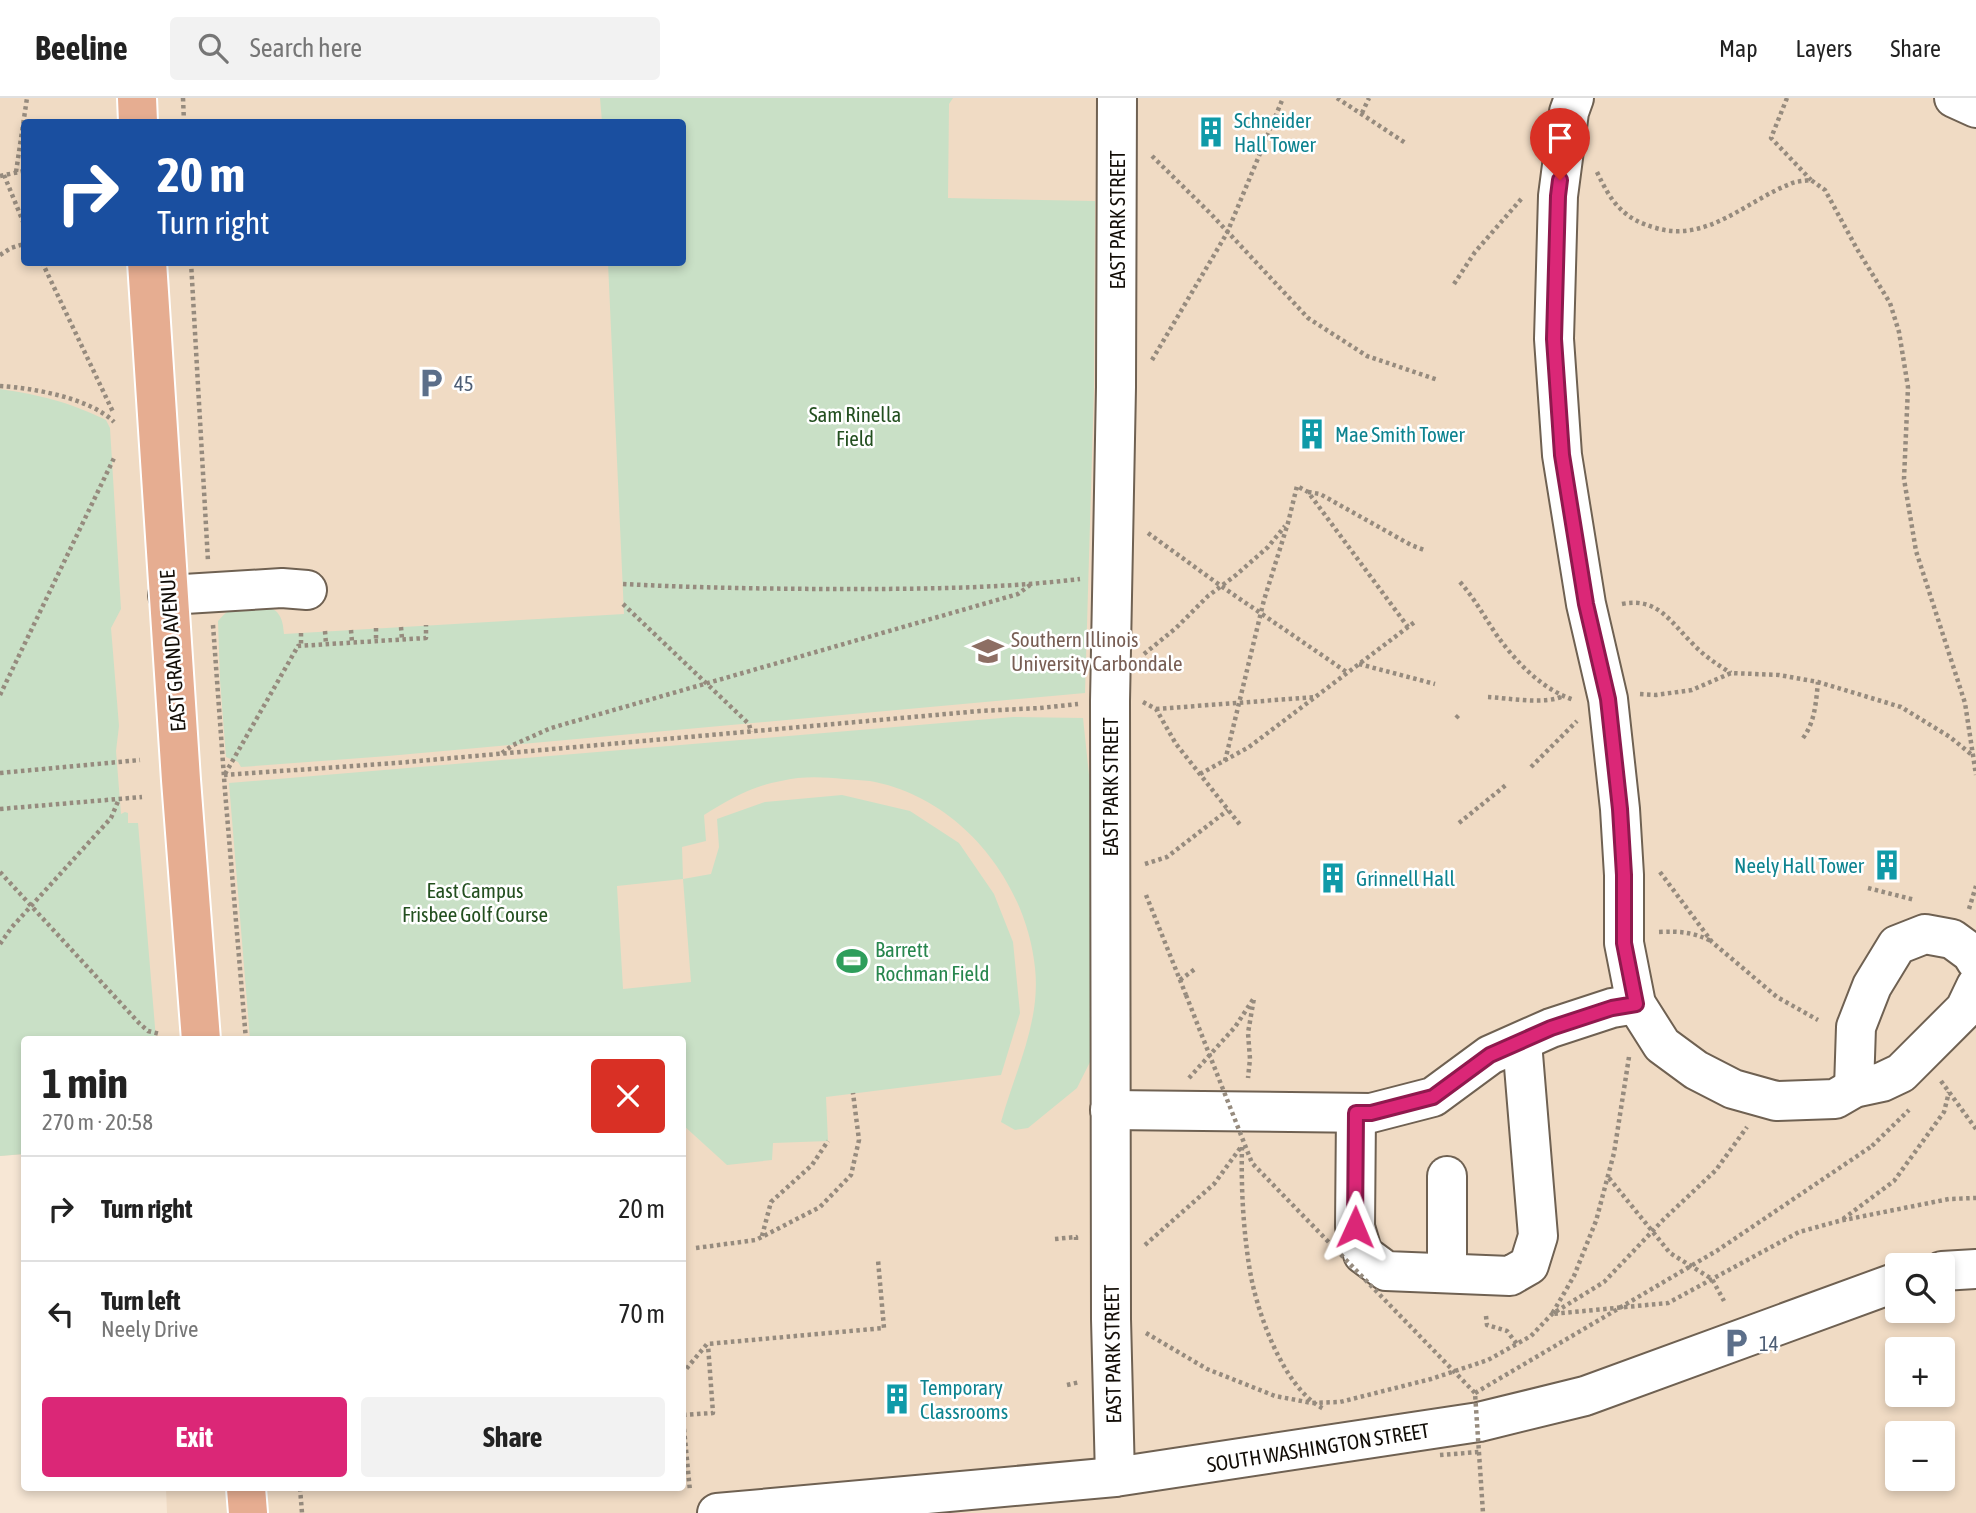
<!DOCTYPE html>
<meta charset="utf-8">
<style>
body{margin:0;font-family:"Asap Condensed",sans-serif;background:#f2f2f2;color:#222;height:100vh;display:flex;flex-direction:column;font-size:26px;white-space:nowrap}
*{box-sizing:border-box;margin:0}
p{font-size:23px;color:#767676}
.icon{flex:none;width:38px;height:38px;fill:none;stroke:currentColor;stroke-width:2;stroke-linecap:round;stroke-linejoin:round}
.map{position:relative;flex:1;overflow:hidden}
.drawer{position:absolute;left:21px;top:938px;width:665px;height:455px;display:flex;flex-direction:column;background:#fff;border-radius:7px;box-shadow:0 4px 10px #0003}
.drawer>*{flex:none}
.banner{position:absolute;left:21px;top:21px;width:665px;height:147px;border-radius:7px;box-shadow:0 4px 10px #0003;background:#1a4fa0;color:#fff;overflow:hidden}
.fabs{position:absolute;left:1885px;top:1155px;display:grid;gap:14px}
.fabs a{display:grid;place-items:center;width:70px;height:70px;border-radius:7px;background:#fff;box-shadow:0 4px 10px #0003;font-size:35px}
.pin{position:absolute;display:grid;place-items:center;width:60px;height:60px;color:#fff;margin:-72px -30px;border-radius:50% 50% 50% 0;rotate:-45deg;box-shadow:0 0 7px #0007}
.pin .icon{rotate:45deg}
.me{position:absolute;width:77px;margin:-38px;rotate:1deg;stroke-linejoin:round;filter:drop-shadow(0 0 5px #0008)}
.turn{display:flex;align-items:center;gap:24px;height:147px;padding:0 21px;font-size:32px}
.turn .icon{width:91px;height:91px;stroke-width:2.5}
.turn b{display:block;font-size:49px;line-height:60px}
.round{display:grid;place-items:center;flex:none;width:74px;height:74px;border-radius:7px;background:#f2f2f2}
.headline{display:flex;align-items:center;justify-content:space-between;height:119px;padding:0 21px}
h1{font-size:42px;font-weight:700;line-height:52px}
.primary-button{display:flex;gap:14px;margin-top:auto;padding:14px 21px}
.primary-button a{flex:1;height:80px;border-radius:7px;background:#db2777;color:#fff;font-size:28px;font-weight:700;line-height:80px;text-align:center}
.primary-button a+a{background:#f2f2f2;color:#222}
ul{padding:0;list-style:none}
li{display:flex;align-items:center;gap:21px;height:105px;padding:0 21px;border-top:2px solid #e0e0e0}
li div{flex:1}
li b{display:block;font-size:26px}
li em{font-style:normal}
header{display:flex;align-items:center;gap:42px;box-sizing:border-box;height:98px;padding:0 35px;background:#fff;border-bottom:2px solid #e0e0e0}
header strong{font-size:33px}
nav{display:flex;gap:38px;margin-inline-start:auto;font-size:24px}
.search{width:490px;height:63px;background:#f2f2f2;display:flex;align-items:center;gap:18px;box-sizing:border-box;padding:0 24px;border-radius:7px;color:#767676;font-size:26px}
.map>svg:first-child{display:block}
.built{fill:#f0dbc4;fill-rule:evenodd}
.green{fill:#c9e0c6;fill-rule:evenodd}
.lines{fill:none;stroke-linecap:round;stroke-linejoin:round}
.minor-casing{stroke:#6f6152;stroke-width:42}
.major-casing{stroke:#fff;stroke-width:42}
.path{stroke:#968b7e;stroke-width:4.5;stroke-dasharray:3.5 3.5;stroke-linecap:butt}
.minor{stroke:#fff;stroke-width:38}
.major{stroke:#e6ad91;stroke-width:38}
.path-bridge{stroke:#968b7e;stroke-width:4.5;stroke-dasharray:3.5 3.5;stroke-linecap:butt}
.route-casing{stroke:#8e194d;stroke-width:18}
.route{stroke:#db2777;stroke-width:12}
.labels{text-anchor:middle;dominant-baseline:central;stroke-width:5;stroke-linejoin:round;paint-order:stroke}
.culture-label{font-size:21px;fill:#0d838f;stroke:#fff;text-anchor:start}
.street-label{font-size:21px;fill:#130e08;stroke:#fff}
.service-label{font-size:21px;fill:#4e5e75;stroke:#fff;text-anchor:start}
.park-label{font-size:21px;fill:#234f1f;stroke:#fff}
.education-label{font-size:21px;fill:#785e54;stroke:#fff;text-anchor:start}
.leisure-label{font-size:21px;fill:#27864d;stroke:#fff;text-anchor:start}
</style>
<header>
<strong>Beeline</strong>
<div class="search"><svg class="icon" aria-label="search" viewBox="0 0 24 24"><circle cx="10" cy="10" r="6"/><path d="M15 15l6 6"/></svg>Search here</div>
<nav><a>Map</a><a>Layers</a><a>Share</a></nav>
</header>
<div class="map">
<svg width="1976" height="1415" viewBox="0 0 1976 1415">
<rect width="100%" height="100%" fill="#f7e7d5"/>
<path class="built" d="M0,0H1976V1415H167L166,1390H682V942H24V1056L0,1058ZM24,24H682V164H24ZM1897,1167H1942V1213H1897ZM1897,1251H1942V1297H1897ZM1897,1335H1942V1381H1897Z"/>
<g class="green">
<path d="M600,0H953L949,6L948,100L1095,103L1094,290L1085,595L388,658L241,669L238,664L226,659L220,582L218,523C218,523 225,515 226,515C237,507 267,505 277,514C283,521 283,528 284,536L624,516L608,165L682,164V24H602Z"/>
<path d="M0,291C40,297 69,304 106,322L110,330L121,511L111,530L119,628L116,653L121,716L125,714L128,715V725H138L156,941L24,942V1056L0,1058Z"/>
<path d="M1013,619L1083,620L1094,724L1096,952L1077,990L1028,1030L1015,1032L1001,1024C1015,973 1041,924 1035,870C1026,782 959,699 870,683C862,682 853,682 844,681C822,679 802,678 781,683C752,688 728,702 704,717L706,743L682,749L683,781L711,776L719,749L717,721L765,704L842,697L910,713L959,745L994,796L1013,844L1020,915L1001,977L826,999L828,1043L773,1045L772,1062L727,1067L683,1027L682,942L250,941L229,685ZM683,781L691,884L623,891L617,788Z"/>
</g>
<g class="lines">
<g class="minor-casing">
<g id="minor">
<polyline points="1574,0 1569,14 1558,98 1554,241 1562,357 1586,506 1608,601 1620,711 1624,777 1624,845 1636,906 1662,947 1696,972 1733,991 1776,1003 1835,1001 1854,990 1882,984 1901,975 1965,911 1976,888"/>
<polyline points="1954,0 1976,10"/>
<polyline points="168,497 282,490 307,492"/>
<polyline points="1854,990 1856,929 1872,888 1897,847 1925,836 1952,841 1971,855 1976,863"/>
<polyline points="1110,1012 1371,1015 1433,999 1490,957 1551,930 1612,910 1636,906"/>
<polyline points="1356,1015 1355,1129 1363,1156 1386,1173 1510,1178 1529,1167 1538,1138 1522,944"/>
<polyline points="1447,1078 1447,1175"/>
<polyline points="1942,1173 1976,1171"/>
<polyline points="1115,1379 1111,1221 1110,603 1116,289 1117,0"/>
<polyline points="717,1415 1115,1379 1479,1324 1585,1298 1897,1184"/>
</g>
</g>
<g class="major-casing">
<g id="major">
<polyline points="137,0 138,24"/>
<polyline points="147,164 181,682 201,942"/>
<polyline points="246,1390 248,1415"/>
</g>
</g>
<g class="path">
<polyline points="183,0 184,24"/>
<polyline points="1337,0 1407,46"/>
<polyline points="1787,0 1771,40 1811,82"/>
<polyline points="1362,15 1369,0"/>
<polyline points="1152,58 1211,116 1308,220 1367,258 1438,282"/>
<polyline points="16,74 27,0"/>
<path d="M1597,74C1611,104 1623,121 1656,130C1707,145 1746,103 1790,86C1796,83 1804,83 1811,82L1825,92L1857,151L1890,205L1899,234L1908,289L1904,381L1916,453L1965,605L1976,677"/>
<polyline points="4,77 24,126"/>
<polyline points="0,78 24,73"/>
<polyline points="0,157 11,150 24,146"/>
<polyline points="42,164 113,314"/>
<polyline points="191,164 208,463"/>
<polyline points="1454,186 1475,154 1523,99"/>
<polyline points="1152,262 1227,135 1283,0"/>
<path d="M0,288C33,290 90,300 114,324"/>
<polyline points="1308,394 1320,396 1411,447 1424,452"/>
<polyline points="1148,435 1221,488 1348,575"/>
<path d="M1460,484C1475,501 1485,520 1498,539C1517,565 1543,592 1574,602"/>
<path d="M623,486C699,490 776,491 852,491C928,491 1005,490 1080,481"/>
<polyline points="623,506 749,626 751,634"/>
<path d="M1622,506C1657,499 1670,523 1691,544C1703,557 1716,566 1731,575"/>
<polyline points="213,527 225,693 246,942"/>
<polyline points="401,529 402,541"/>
<polyline points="376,530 376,542"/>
<polyline points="351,532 352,544"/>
<polyline points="325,533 326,546"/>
<polyline points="301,535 301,548"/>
<polyline points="1144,556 1176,530 1208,498 1236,477 1268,449 1285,428"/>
<polyline points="1359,566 1435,586"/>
<polyline points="1640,596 1656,597 1692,592 1731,575 1779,577 1818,584 1901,609 1950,639 1972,657"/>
<polyline points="0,597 115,358"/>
<path d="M1488,599C1508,600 1546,607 1563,598"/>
<polyline points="1143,604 1156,611 1176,646 1241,728"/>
<polyline points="1156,611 1316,599"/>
<polyline points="1456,620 1460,616"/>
<path d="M1803,640C1815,624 1816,604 1818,584"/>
<polyline points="502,655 513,647 551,630 1018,496 1030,487"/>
<polyline points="1225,663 1264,502 1288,425 1297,388 1308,394 1408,529"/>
<polyline points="1531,669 1577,623"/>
<polyline points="0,675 140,662"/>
<polyline points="225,676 298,548 426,540 426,527"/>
<polyline points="1200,676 1249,649 1416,523"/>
<polyline points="224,677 396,665 980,613 1040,610 1078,606"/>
<polyline points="0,711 142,699"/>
<polyline points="1459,725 1506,687"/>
<polyline points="1145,766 1167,759 1228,712"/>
<polyline points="0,774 139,925 148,933 160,936"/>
<polyline points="1660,774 1712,844 1777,899 1818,922"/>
<polyline points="1868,790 1915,802"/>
<polyline points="1146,797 1186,897"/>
<polyline points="1969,811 1976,788"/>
<path d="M1659,834C1680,833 1692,834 1711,843"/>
<polyline points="0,846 12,829 111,720 119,701"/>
<polyline points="1180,882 1195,871"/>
<polyline points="1629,959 1614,1055 1596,1123 1574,1178 1552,1216 1668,1205 1799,1134 1839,1123 1949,1101 1976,1100"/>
<polyline points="1189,980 1235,929 1254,900 1248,935 1250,961 1248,980"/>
<polyline points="1941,983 1976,1031"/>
<polyline points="1872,1048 1909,1012"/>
<path d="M1242,1049C1241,1088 1243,1128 1249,1167C1255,1210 1283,1291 1324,1311"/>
<polyline points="1609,1080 1670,1155 1712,1181 1724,1203"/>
<polyline points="1843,1121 1894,1083 1944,1014 1949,994"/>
<polyline points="762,1138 771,1104 812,1067 828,1043"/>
<polyline points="1055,1141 1076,1139 1076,1142"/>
<polyline points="1145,1147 1214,1086 1241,1049"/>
<polyline points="696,1150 756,1142 820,1109 851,1077 859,1042 853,995"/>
<polyline points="1486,1218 1487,1227 1507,1233 1517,1246"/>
<polyline points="1146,1235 1207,1271 1275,1298 1312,1305 1340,1304 1431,1281 1488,1262 1531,1238 1552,1216 1604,1184 1664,1121 1716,1072 1747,1029"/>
<polyline points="682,1276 707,1246 884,1230 878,1162"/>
<polyline points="1067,1287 1080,1284"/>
<polyline points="682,1310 690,1393"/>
<polyline points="683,1317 713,1315 708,1247"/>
<polyline points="300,1390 302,1415"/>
</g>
<use href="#minor" class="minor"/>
<use href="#major" class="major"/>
<g class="path-bridge">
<polyline points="1186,897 1252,1065 1475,1295 1483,1415"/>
<polyline points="1475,1295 1718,1152 1872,1048"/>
<polyline points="1440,1357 1479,1354"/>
</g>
</g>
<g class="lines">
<g class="route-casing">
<polyline id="route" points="1355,1129 1356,1015 1371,1015 1433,999 1490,957 1551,930 1612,910 1636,906 1624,845 1624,777 1620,711 1608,601 1586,506 1562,357 1554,241 1558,98 1560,82"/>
</g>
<use href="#route" class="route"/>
</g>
<defs>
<g id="building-bare" transform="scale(2.415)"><path d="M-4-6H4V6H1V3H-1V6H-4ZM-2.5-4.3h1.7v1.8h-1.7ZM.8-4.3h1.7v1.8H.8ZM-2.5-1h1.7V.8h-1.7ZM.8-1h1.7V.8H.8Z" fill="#0f9aa8" stroke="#fff" stroke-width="2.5" paint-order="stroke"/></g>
<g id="parking-bare" transform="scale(2.415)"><path d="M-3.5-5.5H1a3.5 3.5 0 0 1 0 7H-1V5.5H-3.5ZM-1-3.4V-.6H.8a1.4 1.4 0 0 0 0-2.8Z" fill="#5c6f8a" stroke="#fff" stroke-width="2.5" paint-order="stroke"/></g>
<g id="university-bare" transform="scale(2.415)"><path d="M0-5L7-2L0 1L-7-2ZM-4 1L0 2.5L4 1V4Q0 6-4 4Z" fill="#8d6e63" stroke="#fff" stroke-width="2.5" paint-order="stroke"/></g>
<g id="stadium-bare" transform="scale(2.415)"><path d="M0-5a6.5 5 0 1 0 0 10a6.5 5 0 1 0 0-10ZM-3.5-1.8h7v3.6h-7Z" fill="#2e9e5b" stroke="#fff" stroke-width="2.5" paint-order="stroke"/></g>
</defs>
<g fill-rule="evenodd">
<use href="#building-bare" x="1211" y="34"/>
<use href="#parking-bare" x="431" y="285"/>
<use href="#building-bare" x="1312" y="336"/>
<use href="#university-bare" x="988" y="553"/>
<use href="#building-bare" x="1887" y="767"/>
<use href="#building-bare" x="1333" y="780"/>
<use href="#stadium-bare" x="852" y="863"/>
<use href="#parking-bare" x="1736" y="1245"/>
<use href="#building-bare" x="897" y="1301"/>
</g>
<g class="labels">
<g class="culture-label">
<text x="1234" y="22">Schneider<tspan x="1234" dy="24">Hall Tower</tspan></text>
<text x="1335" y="336">Mae Smith Tower</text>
<text x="1864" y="767" text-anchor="end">Neely Hall Tower</text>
<text x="1356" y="780">Grinnell Hall</text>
<text x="920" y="1289">Temporary<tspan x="920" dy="24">Classrooms</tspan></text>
</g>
<g class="street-label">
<text transform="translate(1117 122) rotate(-90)">EAST PARK STREET</text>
<text transform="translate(172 553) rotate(-94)">EAST GRAND AVENUE</text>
<text transform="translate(1110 689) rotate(-90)">EAST PARK STREET</text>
<text transform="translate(1112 1256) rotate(-91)">EAST PARK STREET</text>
<text transform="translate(1318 1349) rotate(-9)">SOUTH WASHINGTON STREET</text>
</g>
<g class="service-label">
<text x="454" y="285">45</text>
<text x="1759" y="1245">14</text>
</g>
<g class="park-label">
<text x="855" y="316">Sam Rinella<tspan x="855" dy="24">Field</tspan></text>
<text x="475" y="792">East Campus<tspan x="475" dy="24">Frisbee Golf Course</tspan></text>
</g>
<g class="education-label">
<text x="1011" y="541">Southern Illinois<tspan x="1011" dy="24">University Carbondale</tspan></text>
</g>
<g class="leisure-label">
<text x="875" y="851">Barrett<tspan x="875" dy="24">Rochman Field</tspan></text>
</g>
</g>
</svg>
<div class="fabs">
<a><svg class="icon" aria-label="search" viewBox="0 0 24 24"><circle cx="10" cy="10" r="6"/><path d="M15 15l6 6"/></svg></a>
<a>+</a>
<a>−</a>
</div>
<div class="pin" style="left:1560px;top:82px;background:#d93025"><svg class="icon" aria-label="arrive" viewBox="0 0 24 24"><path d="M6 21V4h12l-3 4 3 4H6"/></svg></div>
<svg class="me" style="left:1355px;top:1129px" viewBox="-20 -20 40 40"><path d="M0-17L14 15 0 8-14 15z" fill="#db2777" stroke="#fff" stroke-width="4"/></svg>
<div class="banner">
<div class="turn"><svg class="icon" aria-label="right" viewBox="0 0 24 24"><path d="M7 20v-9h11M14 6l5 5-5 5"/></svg><div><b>20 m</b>Turn right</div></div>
</div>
<section class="drawer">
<div class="headline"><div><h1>1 min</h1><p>270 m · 20:58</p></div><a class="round" style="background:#d93025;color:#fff"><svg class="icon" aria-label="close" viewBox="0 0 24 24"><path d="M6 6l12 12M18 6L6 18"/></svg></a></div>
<ul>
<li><svg class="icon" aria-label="right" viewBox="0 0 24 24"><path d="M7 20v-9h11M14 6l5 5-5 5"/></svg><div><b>Turn right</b></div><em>20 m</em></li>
<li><svg class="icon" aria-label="left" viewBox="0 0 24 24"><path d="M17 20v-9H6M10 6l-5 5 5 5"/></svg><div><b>Turn left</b><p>Neely Drive</p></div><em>70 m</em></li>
</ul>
<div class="primary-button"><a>Exit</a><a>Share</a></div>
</section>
</div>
